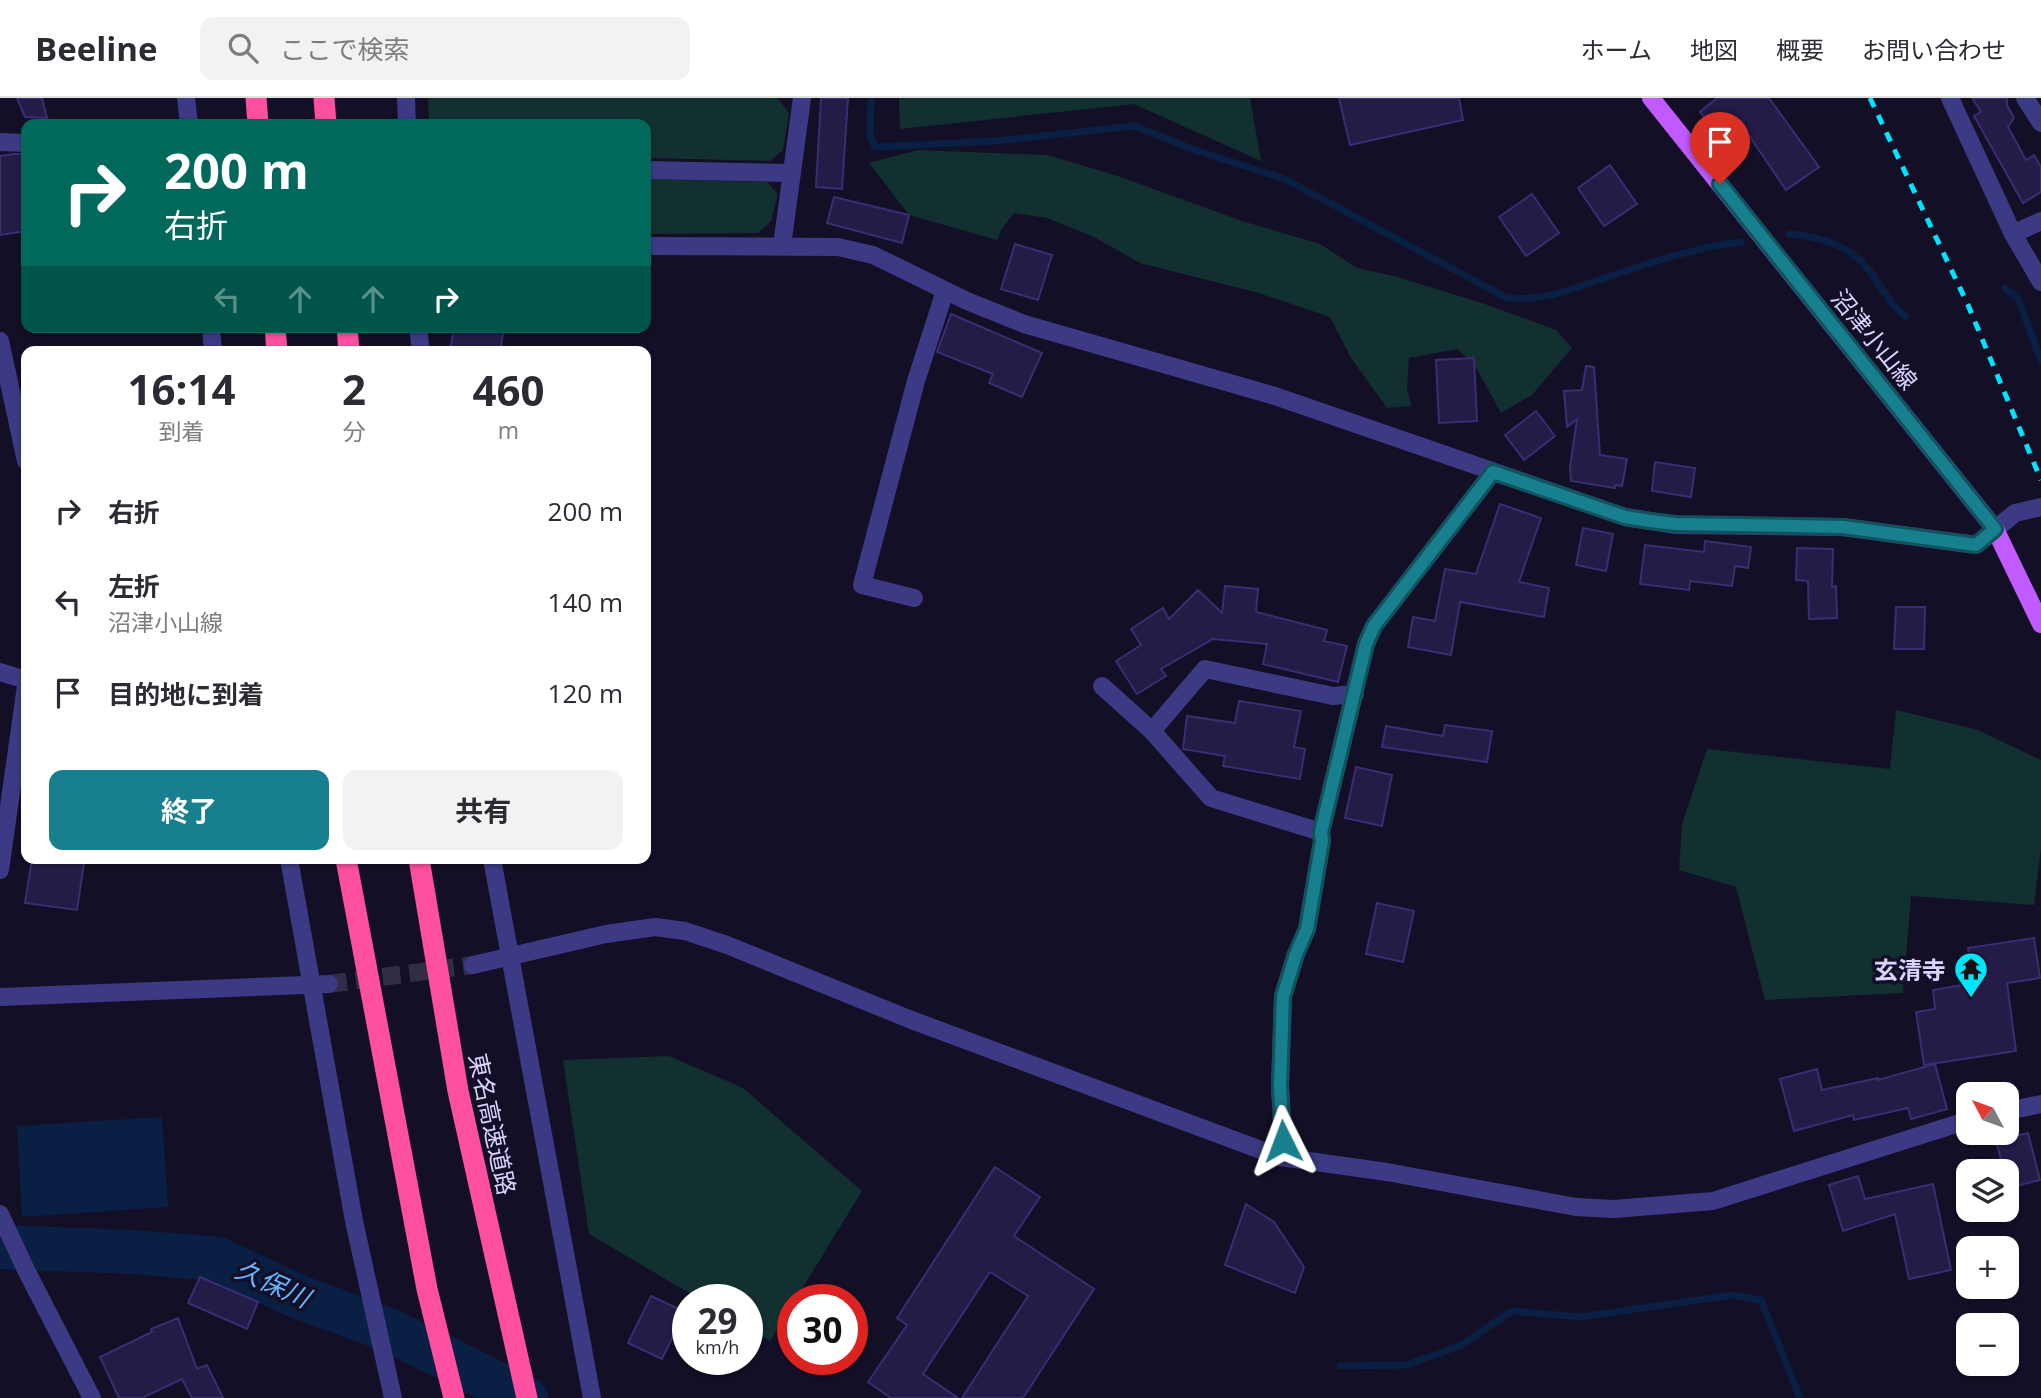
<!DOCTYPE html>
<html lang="ja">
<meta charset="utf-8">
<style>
body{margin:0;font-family:"Open Sans","Noto Sans JP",sans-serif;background:#f2f2f3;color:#2b2b33;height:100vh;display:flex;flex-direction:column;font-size:26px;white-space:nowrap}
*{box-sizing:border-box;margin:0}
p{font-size:23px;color:#7c7c81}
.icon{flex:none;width:38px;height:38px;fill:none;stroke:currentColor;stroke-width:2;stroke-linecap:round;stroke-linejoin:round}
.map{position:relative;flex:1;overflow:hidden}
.details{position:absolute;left:21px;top:248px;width:630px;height:518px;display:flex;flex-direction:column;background:#fff;border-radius:14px;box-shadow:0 2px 5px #0004}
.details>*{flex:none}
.banner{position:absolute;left:21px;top:21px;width:630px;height:214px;border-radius:14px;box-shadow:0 2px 5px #0004;background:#00695c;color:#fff;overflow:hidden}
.needle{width:46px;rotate:311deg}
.controls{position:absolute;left:1956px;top:984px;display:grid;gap:14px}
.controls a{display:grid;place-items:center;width:63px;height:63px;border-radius:14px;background:#fff;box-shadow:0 2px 5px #0004;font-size:35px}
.speed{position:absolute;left:672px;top:1186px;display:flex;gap:14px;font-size:35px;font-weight:700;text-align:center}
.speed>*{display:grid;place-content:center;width:91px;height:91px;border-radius:50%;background:#fff;box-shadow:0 2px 5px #0004;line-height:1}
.speed small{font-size:18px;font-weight:400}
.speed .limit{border:10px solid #d22;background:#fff;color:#111}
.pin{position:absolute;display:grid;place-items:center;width:60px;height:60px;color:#fff;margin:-72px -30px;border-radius:50% 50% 50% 0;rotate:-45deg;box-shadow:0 0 7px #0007}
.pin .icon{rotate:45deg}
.me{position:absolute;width:77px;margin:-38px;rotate:357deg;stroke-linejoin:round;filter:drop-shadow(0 0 5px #0008)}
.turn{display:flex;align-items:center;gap:24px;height:147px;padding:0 28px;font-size:32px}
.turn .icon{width:91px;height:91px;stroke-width:2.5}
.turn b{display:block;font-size:49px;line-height:60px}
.lanes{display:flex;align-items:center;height:66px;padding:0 28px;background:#0003;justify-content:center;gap:35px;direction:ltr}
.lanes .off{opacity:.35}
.eta{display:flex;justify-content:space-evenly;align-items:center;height:119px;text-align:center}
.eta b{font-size:42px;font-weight:700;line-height:49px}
.action{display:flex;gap:14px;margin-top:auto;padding:14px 28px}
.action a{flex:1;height:80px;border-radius:14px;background:#187f8f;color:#fff;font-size:28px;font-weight:700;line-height:80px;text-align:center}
.action a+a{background:#f2f2f3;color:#2b2b33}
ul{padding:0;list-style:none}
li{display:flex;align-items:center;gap:21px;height:91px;padding:0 28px}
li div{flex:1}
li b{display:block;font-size:26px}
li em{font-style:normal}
header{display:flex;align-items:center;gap:42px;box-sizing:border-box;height:98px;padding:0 35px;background:#fff;border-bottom:2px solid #e1e1e2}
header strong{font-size:33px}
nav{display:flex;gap:38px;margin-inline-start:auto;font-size:24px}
.search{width:490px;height:63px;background:#f2f2f3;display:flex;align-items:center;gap:18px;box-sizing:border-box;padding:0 24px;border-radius:14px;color:#7c7c81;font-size:26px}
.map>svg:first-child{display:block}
.green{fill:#12302f}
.water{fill:#0a1f44}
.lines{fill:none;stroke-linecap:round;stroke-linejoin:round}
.stream{stroke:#0a1f44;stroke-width:7}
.river{stroke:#0a1f44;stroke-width:44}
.building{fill:#241b47;stroke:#3b2d73;stroke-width:2}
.minor-tunnel{stroke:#312d47;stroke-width:18;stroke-dasharray:18 9;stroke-linecap:butt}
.minor{stroke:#3d3a85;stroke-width:18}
.major{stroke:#c25bff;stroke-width:18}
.highway{stroke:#ff4fa3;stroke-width:21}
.rail{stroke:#00e5ff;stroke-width:5;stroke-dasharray:10 9;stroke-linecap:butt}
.route-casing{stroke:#10535d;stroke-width:18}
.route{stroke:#187f8f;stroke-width:12}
.labels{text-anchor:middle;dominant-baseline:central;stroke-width:7;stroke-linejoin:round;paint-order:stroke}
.street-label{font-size:24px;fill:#d9d4ff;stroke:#130f26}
.poi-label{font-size:24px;font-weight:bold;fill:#d9d4ff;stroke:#130f26;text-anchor:end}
.water-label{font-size:26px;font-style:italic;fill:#62b6ff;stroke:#130f26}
</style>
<header>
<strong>Beeline</strong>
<div class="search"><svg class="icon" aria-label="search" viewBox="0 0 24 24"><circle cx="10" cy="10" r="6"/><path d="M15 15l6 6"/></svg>ここで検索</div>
<nav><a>ホーム</a><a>地図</a><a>概要</a><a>お問い合わせ</a></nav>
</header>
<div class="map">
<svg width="2041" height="1300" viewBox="0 0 2041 1300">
<rect width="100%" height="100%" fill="#130f26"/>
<g class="green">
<polygon points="428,0 773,0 778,1 789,15 783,52 770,63 646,60 646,26 431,26 429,23"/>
<polygon points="899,0 1250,0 1261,63 1134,6 900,31"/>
<polygon points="918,52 1047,57 1115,77 1242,123 1320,146 1357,170 1394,178 1482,205 1556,232 1572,250 1532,297 1501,315 1474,266 1457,251 1409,260 1407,290 1411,308 1387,310 1351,260 1330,219 1259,195 1140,165 1094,139 1047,120 1014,115 1001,132 997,142 909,117 869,65"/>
<polygon points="646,81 767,84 778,96 771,123 758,135 646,136"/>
<polygon points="1896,612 1978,632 2041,662 2041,750 2034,807 1911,798 1903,895 1765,902 1736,789 1679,772 1682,726 1707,651 1890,671"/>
<polygon points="669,958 743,990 862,1093 770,1243 747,1230 747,1202 701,1202 589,1136 563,962"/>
</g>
<polygon class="water" points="162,1019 168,1109 22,1119 17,1028"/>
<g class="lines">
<g class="stream">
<path d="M871,0L870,37L875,49L995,43L1134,28L1195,52L1285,81L1505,199C1541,206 1576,189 1610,178C1652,164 1697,149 1741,144"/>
<path d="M1790,136C1818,138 1851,148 1868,171C1881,187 1889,206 1905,218"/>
<polyline points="2005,190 2018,200 2041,263"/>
<polyline points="1340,1268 1406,1267 1460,1248 1512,1213 1580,1219 1733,1197 1761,1202 1800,1300"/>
</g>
<polyline class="river" points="0,1149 133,1154 218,1161 294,1197 389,1232 526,1300"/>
</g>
<g class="building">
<polygon points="17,0 42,0 47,20 25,19"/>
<polygon points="821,0 848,0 842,91 816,89"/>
<polygon points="1339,0 1459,0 1463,22 1350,47"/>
<polygon points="1717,0 1769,0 1819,69 1786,92 1748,36 1730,51 1700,14"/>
<polygon points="1972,0 2007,0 2007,7 2014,20 2008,29 2026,62 2034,57 2041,69 2041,94 2023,105 1974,18 1981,14"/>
<polygon points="14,56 26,56 26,133 0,137 0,58"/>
<polygon points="1610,67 1637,106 1604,128 1578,90"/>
<polygon points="1532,96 1559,135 1526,158 1499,119"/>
<polygon points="834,99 909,117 902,145 827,125"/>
<polygon points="1015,146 1052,157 1038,202 1001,191"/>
<polygon points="951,216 1042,255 1022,299 989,285 993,276 937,254"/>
<polygon points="454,229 504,229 500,254 450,254"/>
<polygon points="1474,260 1477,323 1439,325 1436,262"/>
<polygon points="1586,268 1594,269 1600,357 1627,361 1622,388 1615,387 1615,390 1571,383 1570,369 1577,321 1567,329 1564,293 1582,292"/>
<polygon points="1536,313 1555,338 1524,362 1505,337"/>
<polygon points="1655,364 1695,370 1691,399 1652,393"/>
<polygon points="1500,406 1541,420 1519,484 1549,490 1544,519 1460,504 1451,557 1408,549 1413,519 1435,523 1445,471 1476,476"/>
<polygon points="1583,430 1613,436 1606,473 1576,467"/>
<polygon points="1705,443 1751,449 1748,470 1735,468 1732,488 1690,483 1689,492 1640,486 1645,447 1704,454"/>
<polygon points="1797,450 1833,451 1832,489 1836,488 1837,520 1809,521 1808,483 1796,482"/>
<polygon points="1225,488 1258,491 1256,514 1327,532 1324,543 1347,548 1338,584 1263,566 1267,546 1213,541 1161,571 1166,578 1137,596 1116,563 1141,547 1131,531 1163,510 1169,521 1198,492 1222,515"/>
<polygon points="1896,509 1925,509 1924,551 1894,551"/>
<polygon points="1239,603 1301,613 1294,649 1305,651 1300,681 1223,668 1225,658 1183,651 1187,618 1235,625"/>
<polygon points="1445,627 1492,633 1487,664 1382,649 1386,628 1443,638"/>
<polygon points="1356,669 1392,677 1382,728 1345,720"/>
<polygon points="32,761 57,761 84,765 77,812 25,805"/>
<polygon points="1377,805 1414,813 1403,864 1366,856"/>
<polygon points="2034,840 2040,880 2007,885 2016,953 1924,967 1916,914 1935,911 1933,892 1974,885 1968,850"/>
<polygon points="1935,966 1947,1011 1911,1021 1908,1010 1854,1022 1853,1017 1794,1033 1780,981 1817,971 1822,992 1878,980 1878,982"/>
<polygon points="2028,1035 2040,1082 2008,1090 2007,1073 2004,1073 1996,1043"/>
<polygon points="995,1069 1040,1099 1014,1138 1094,1191 1023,1300 962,1300 1028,1198 990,1174 923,1276 958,1300 891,1300 868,1284 907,1227 897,1220"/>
<polygon points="1858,1078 1865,1101 1933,1086 1951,1172 1909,1181 1895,1116 1843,1133 1829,1087"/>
<polygon points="1246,1106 1274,1124 1304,1169 1295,1195 1225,1167"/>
<polygon points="200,1179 258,1204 247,1231 188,1205"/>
<polygon points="651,1198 685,1214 662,1261 628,1245"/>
<polygon points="178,1220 197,1271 207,1267 223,1300 192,1300 182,1281 142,1300 119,1300 100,1259 152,1234 151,1231"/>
</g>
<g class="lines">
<polyline class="minor-tunnel" points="329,886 473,867"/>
<g class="minor">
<polyline points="186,0 189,26"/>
<polyline points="406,0 407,26"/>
<polyline points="1950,0 2013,136 2041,184"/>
<polyline points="2025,0 2041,25"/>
<polyline points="0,44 26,45"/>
<polyline points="646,72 790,75"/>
<polyline points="2013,136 2041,123"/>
<polyline points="646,148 838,149 873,157 967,203 1024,226 1275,298 1625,419 1676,427 1843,429 1976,447 2015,415 2041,409"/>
<polyline points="782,148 802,0"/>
<polyline points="211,229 213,254"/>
<polyline points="418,229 421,254"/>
<polyline points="0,243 26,363"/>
<polyline points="914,500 862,487 916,283 945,193"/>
<polyline points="0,574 26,582"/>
<polyline points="1102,588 1152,633 1211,700 1321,734"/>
<polyline points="1152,633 1205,571 1333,598 1355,596"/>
<polyline points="289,761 354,1123 393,1300"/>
<polyline points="492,761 592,1300"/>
<polyline points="0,772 26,588"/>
<polyline points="473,867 606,836 655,829 685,833 727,847 909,921 1280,1059 1387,1074 1576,1109 1614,1111 1713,1103 1969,1022"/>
<polyline points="0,899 329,886"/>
<polyline points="2007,1013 2041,1006"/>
<polyline points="1280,1059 1283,1043 1280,988 1283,898 1296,856 1307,831 1322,743 1321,734 1366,546 1374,528 1493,374"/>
<polyline points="0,1116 26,1172 92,1300"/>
</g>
<polyline class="major" points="1651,0 1995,431 2041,526"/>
<g class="highway">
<polyline points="256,0 258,26"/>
<polyline points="324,0 326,26"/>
<polyline points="275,229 277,254"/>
<polyline points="347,229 349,254"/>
<polyline points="346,761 427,1191 454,1300"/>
<polyline points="419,761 458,993 527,1300"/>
</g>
<polyline class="rail" points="1870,0 1968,207 2041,382"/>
</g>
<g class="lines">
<g class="route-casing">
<polyline id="route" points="1283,1043 1280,988 1283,898 1296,856 1307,831 1322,743 1321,734 1366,546 1374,528 1493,374 1625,419 1650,423 1676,426 1843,429 1976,447 1995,431 1720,86"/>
</g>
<use href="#route" class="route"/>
</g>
<defs>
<g id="temple-pin" transform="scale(1.75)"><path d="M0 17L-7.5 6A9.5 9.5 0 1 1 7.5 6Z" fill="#00e5ff" stroke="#130f26"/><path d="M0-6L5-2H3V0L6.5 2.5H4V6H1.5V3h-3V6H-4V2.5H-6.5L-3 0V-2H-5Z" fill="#111"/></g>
</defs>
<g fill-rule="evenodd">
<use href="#temple-pin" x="1971" y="871"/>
</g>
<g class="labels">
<g class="street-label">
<text transform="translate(1875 241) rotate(51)">沼津小山線</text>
<text transform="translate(493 1026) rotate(78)">東名高速道路</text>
</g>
<g class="poi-label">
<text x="1946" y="871">玄清寺</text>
</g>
<g class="water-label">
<text transform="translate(273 1185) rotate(24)">久保川</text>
</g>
</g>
</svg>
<div class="controls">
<a><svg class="needle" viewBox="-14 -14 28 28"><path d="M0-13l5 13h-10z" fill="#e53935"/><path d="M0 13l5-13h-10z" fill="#7c7c81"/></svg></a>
<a><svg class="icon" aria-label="layers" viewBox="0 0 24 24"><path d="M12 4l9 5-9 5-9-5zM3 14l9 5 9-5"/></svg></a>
<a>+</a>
<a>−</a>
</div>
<div class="speed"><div>29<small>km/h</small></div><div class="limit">30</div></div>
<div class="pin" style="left:1720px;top:86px;background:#d93025"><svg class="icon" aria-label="arrive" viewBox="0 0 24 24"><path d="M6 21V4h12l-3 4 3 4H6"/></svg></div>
<svg class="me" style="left:1283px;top:1043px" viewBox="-20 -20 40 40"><path d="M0-17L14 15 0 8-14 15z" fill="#187f8f" stroke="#fff" stroke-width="4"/></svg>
<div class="banner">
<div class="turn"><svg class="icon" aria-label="right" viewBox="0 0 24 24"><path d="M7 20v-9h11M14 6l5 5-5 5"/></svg><div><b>200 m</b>右折</div></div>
<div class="lanes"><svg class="icon off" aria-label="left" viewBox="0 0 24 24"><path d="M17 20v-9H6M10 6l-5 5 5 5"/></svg><svg class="icon off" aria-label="ahead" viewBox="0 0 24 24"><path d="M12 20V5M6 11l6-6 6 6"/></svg><svg class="icon off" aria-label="ahead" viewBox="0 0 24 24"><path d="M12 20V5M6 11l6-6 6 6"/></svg><svg class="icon" aria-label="right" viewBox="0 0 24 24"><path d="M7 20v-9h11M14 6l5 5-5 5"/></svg></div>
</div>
<section class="details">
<div class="eta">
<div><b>16:14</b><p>到着</p></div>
<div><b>2</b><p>分</p></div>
<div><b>460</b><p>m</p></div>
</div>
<ul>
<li><svg class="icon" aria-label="right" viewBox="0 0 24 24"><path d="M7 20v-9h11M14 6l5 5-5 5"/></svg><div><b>右折</b></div><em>200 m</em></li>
<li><svg class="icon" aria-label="left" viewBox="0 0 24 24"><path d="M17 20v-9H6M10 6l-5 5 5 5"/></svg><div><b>左折</b><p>沼津小山線</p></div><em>140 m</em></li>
<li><svg class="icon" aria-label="arrive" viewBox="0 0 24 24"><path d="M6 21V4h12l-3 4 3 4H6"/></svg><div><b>目的地に到着</b></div><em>120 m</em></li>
</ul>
<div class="action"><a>終了</a><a>共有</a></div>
</section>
</div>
